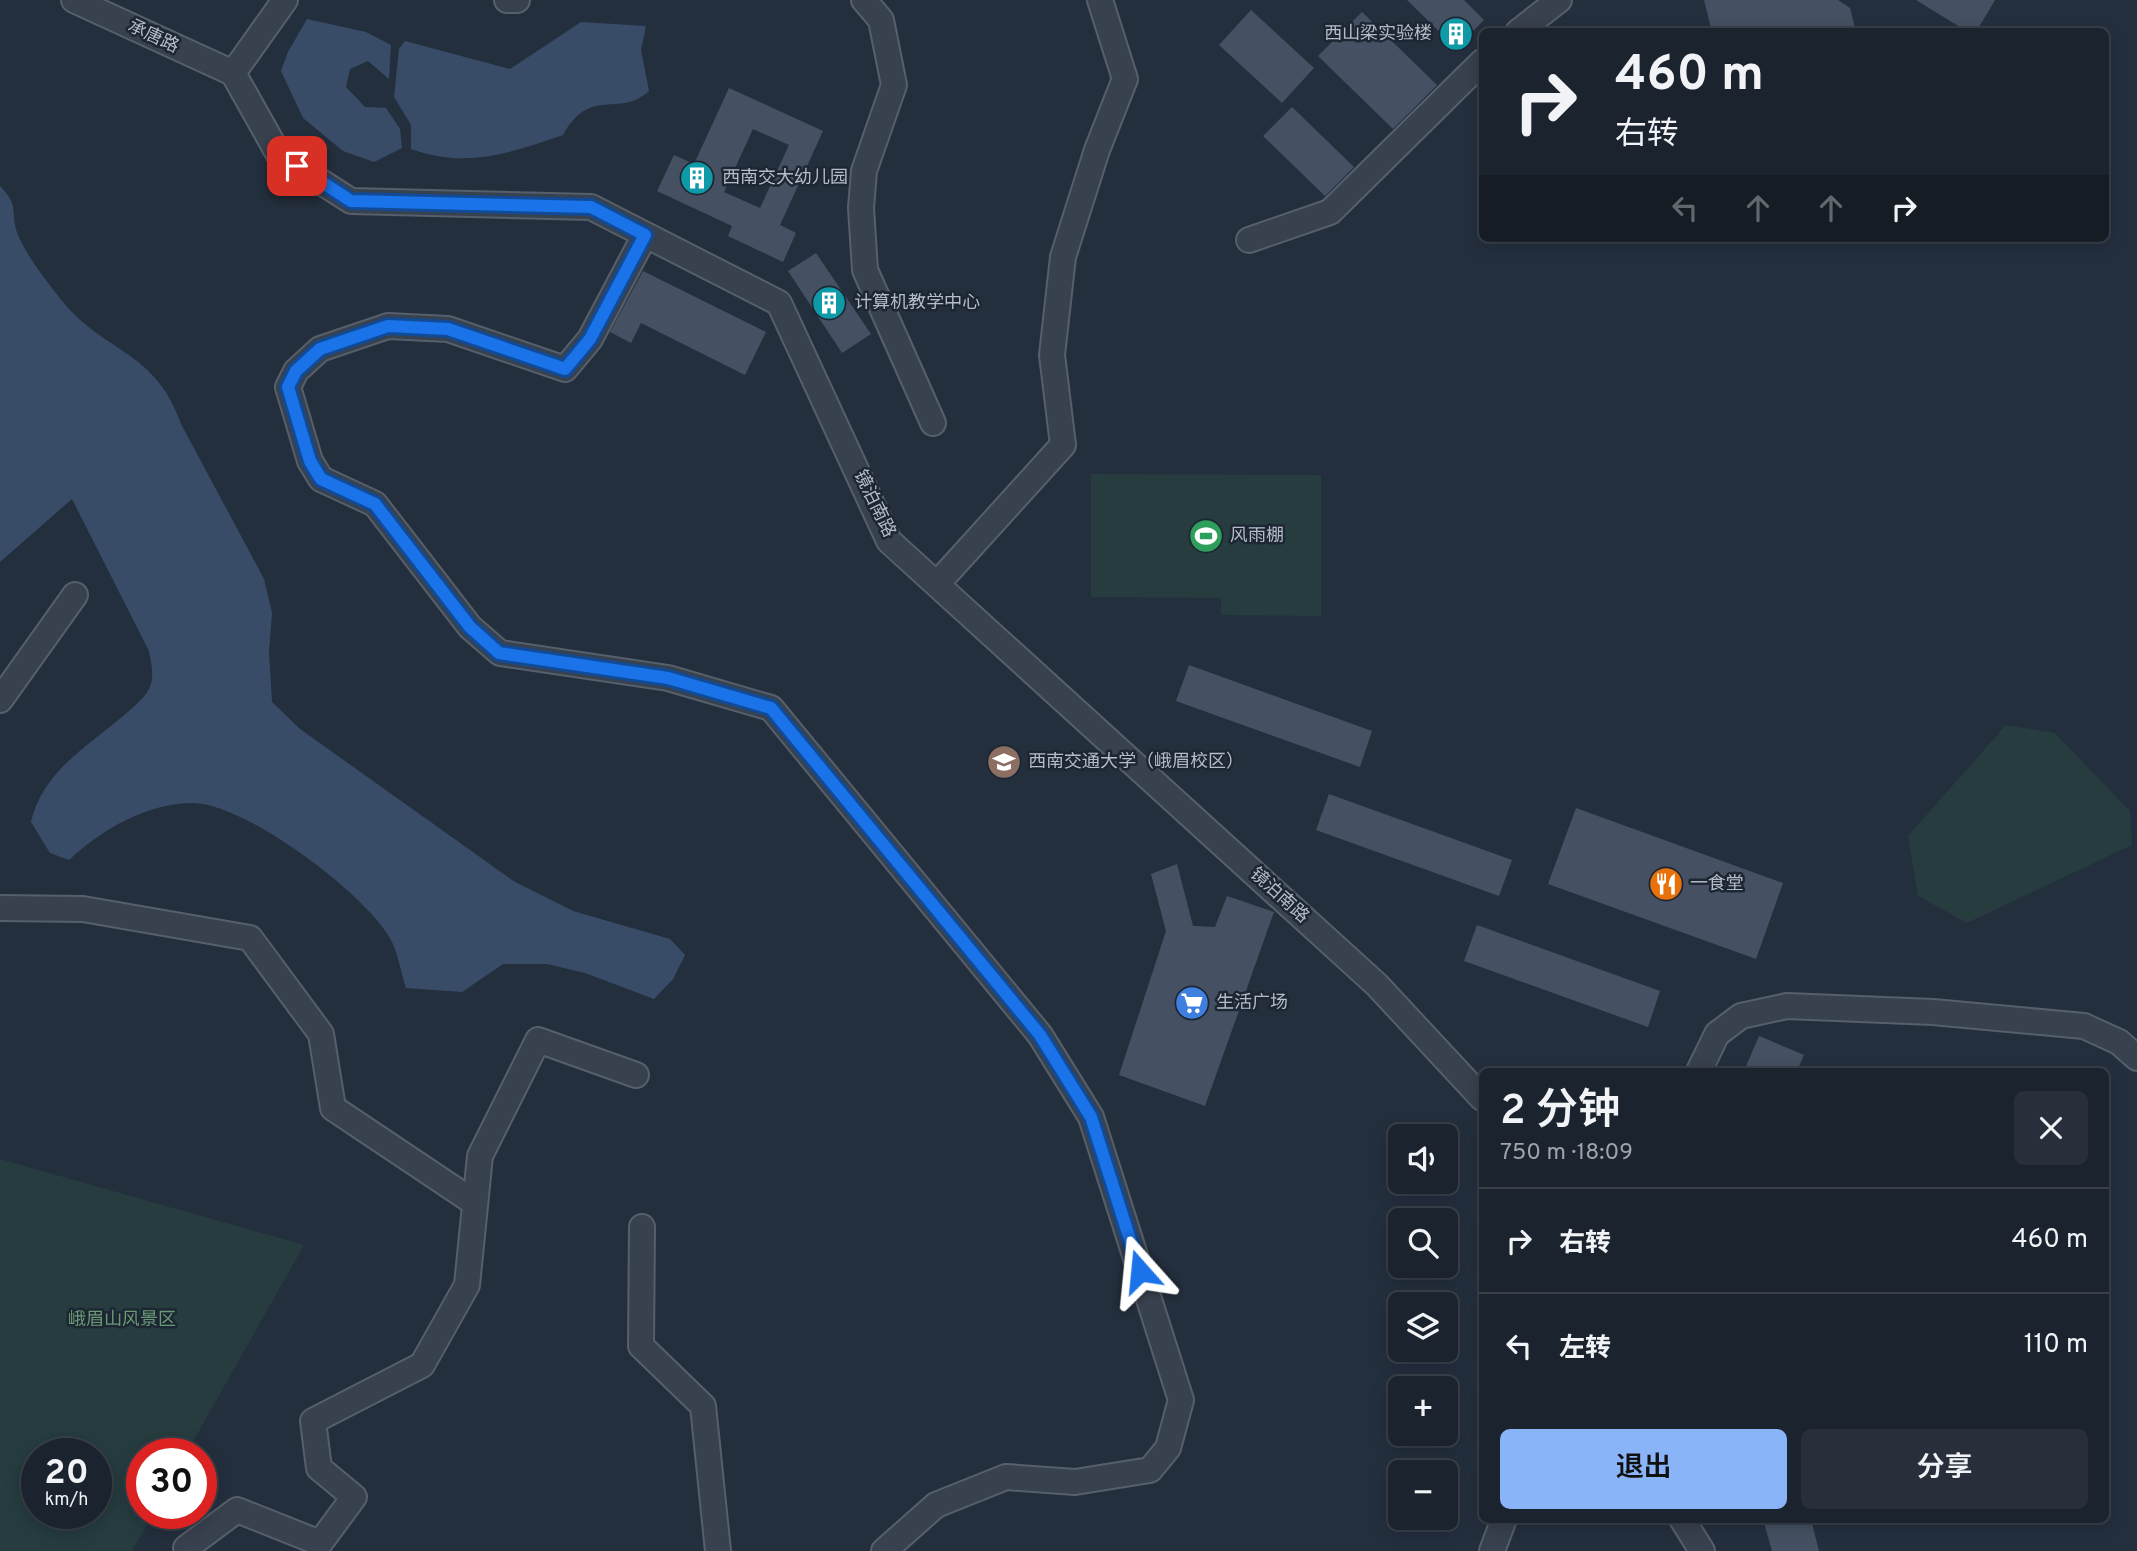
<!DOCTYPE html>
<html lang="zh">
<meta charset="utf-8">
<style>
body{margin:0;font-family:Overpass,"Noto Sans SC",sans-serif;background:#282f3a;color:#f1f3f6;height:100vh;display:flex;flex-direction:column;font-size:26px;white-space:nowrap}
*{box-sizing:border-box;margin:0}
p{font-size:23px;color:#a0a4aa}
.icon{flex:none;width:38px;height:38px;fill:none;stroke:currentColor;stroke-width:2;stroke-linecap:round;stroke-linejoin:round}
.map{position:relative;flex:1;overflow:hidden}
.drawer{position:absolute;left:1479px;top:1068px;width:630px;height:455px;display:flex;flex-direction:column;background:#1b232e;border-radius:10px;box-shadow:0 4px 18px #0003,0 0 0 2px #39404a}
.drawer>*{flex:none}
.top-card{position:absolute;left:1479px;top:28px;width:630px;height:214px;border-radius:10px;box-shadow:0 4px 18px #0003,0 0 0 2px #39404a;background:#1b232e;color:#f1f3f6;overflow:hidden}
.controls{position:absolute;left:1388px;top:1124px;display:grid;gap:14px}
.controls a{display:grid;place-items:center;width:70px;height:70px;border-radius:10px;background:#1b232e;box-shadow:0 4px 18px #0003,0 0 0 2px #39404a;font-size:35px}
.speed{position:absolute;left:21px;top:1438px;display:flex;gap:14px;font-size:35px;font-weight:700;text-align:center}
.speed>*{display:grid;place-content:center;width:91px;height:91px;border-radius:50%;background:#1b232e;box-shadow:0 4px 18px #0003,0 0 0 2px #39404a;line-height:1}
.speed small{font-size:18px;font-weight:400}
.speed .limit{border:10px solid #d22;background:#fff;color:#111}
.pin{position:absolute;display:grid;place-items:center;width:60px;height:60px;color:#fff;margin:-30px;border-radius:14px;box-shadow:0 4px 10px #0006}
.me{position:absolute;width:77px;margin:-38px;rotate:342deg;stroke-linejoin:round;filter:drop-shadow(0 0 5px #0008)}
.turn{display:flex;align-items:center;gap:24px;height:147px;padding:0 21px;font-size:32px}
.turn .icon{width:91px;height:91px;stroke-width:2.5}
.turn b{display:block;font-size:49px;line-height:60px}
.lanes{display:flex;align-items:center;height:66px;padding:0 21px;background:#0003;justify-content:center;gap:35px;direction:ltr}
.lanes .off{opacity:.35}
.round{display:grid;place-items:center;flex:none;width:74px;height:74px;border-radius:10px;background:#282f3a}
.overview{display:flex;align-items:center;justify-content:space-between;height:119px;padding:0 21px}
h1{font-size:42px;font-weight:600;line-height:52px}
.primary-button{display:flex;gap:14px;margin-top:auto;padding:14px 21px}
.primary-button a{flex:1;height:80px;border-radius:10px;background:#8ab4f8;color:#111;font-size:28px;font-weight:600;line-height:80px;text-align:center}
.primary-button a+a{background:#282f3a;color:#f1f3f6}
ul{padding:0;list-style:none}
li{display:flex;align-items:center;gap:21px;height:105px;padding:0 21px;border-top:2px solid #39404a}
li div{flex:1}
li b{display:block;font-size:26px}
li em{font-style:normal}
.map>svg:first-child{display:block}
.green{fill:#263c3f;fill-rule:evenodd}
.water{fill:#394c67}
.building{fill:#455162;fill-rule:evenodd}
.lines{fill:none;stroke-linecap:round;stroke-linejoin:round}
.minor-casing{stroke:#565f6c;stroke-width:28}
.minor{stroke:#38414e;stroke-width:24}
.route-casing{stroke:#114b97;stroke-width:18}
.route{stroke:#1a73e8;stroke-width:12}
.labels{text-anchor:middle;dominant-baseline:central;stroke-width:5;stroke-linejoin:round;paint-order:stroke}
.poi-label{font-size:18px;fill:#b4bcc9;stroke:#1d2633;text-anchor:start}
.street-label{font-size:18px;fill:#b4bcc9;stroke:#1d2633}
.park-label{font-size:18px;fill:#6b9a76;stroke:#1d2633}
</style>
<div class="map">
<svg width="2137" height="1551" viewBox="0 0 2137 1551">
<rect width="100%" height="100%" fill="#242f3e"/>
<g class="green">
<polygon points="1091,474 1321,475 1321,616 1221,615 1221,598 1091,597"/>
<polygon points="2006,725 2055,733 2130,811 2132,845 1967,923 1918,896 1908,836"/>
<path d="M0,1159L304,1245L186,1454H142V1514H153L132,1551H0ZM37,1454H96V1514H37Z"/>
</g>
<g class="water">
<polygon points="307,19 366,32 391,45 389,79 368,61 350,69 346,87 365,107 386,108 400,129 402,148 374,162 343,151 303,118 281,71 288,52"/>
<path d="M581,22L646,26L641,50L649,91C618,119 591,85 563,135C510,153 467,169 411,149V125L394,97L399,49L405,41L510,69Z"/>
<path d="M0,186C21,208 9,211 18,235C28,258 47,282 63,302C105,353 156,351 181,424L264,579L272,613L269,652L272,702L300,729L515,882L573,911L670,939L685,955L673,979L654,999L585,973L547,964H503L462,992L406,988C401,973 398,952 390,938C365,893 243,802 192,803C147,803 101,830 69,860L50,853L31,822C42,773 86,747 122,717C132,708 147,697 151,684C154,674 151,661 149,651L72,499L0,562Z"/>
</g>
<g class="building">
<polygon points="1407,0 1464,0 1484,20 1456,48"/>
<polygon points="1704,0 1838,0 1850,8 1856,32 1712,32"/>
<polygon points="1916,0 1995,0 1976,32 1968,32"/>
<polygon points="1251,10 1314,68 1282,103 1219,45"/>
<polygon points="1362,12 1437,85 1393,129 1318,56"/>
<path d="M729,88L823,131L780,225L796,233L783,262L728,236L732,226L657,191L674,155L694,164ZM753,129L789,145L760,208L724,192Z"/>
<polygon points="1292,107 1354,167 1325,196 1263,136"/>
<polygon points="816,253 871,334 842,353 788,271"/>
<polygon points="643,271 766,332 745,375 641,323 631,343 610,332"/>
<polygon points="1189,665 1372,731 1360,767 1176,701"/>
<polygon points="1329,794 1512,860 1499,896 1316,830"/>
<polygon points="1576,808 1783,883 1756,959 1548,884"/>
<polygon points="1177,864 1193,926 1215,927 1227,896 1274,912 1205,1106 1119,1075 1166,931 1151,874"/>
<polygon points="1477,925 1660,991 1648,1027 1464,961"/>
<polygon points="1759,1036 1804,1055 1797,1071 1744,1071"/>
<polygon points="1763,1519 1811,1519 1819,1551 1772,1551"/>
</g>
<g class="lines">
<g class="minor-casing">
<g id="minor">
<polyline points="74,0 233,73"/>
<polyline points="507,0 517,0"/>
<polyline points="864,0 881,20 894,85 864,171 861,208 865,270 933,423"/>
<polyline points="1518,32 1559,0"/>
<polyline points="233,73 279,155 351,201 591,207 779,303 889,541 1377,985 1482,1098"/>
<polyline points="233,73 285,0"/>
<polyline points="645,235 590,339 565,369 448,329 388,326 320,349 296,371 288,387 310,461 321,479 375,504 470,627 500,653 668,678 771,708 1040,1035 1091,1117 1181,1400 1168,1448 1150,1470 1075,1482 1006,1477 936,1505 884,1551"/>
<polyline points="1249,240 1330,212 1482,62"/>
<polyline points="937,584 1063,445 1052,355 1063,257 1097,150 1125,79 1100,0"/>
<polyline points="0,700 75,595"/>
<polyline points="0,908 83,909 250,938 321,1034 333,1108 475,1203"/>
<polyline points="1699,1071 1717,1034 1741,1016 1787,1006 1933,1012 2084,1026 2119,1042 2137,1058"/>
<polyline points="642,1227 641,1346 703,1406 718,1551"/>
<polyline points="1682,1519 1702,1551"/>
<polyline points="187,1551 186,1548 237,1510 320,1543 354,1497 319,1468 313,1421 422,1365 467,1285 480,1156 538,1040 636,1075"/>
<polyline points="1492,1551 1504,1519"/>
</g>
</g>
<use href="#minor" class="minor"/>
</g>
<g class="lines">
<g class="route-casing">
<polyline id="route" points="297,166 351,201 591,207 645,235 590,339 565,369 448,329 388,326 320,349 296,371 288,387 310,461 321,479 375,504 470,627 499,653 668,678 771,708 1040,1035 1091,1117 1140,1271"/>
</g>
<use href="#route" class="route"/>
</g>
<defs>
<g id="building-disc" transform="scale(1.75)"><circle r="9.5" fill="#0f9aa8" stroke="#1d2633"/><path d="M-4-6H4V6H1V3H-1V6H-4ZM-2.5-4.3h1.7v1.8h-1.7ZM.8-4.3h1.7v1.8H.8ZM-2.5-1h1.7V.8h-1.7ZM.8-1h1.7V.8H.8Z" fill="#fff"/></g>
<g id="stadium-disc" transform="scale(1.75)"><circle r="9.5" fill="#2e9e5b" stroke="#1d2633"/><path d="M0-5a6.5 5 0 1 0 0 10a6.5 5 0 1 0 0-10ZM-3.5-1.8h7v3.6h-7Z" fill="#fff"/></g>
<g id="university-disc" transform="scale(1.75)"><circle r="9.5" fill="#8d6e63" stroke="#1d2633"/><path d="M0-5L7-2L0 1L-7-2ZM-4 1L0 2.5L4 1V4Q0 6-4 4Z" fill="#fff"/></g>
<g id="restaurant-disc" transform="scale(1.75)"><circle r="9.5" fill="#e8710a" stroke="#1d2633"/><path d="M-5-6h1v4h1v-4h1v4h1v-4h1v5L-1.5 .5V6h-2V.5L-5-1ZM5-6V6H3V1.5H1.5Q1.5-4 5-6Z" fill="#fff"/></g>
<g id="supermarket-disc" transform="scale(1.75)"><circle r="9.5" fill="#3f7fe0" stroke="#1d2633"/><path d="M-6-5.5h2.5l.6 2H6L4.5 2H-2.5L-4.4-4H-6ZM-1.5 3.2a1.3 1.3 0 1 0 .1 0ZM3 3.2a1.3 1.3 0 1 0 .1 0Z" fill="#fff"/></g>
</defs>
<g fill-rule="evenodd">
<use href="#building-disc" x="1456" y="34"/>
<use href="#building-disc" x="697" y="178"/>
<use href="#building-disc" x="829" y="303"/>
<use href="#stadium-disc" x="1206" y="536"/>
<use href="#university-disc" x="1004" y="762"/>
<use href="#restaurant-disc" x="1666" y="884"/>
<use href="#supermarket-disc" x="1192" y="1003"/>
</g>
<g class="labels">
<g class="poi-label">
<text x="1432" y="34" text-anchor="end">西山梁实验楼</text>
<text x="722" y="178">西南交大幼儿园</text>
<text x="854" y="303">计算机教学中心</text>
<text x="1230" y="536">风雨棚</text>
<text x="1028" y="762">西南交通大学（峨眉校区）</text>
<text x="1690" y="884">一食堂</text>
<text x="1216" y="1003">生活广场</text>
</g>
<g class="street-label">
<text transform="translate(153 37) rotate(25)">承唐路</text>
<text transform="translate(874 504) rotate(64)">镜泊南路</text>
<text transform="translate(1279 896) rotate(42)">镜泊南路</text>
</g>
<g class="park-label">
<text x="122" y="1320">峨眉山风景区</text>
</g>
</g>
</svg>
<div class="controls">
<a><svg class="icon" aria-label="sound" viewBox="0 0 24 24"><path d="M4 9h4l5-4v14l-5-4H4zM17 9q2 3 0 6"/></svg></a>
<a><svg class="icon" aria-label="search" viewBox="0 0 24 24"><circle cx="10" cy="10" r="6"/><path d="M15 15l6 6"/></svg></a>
<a><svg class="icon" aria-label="layers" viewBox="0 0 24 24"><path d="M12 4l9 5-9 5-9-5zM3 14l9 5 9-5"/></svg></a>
<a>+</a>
<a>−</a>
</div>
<div class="speed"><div>20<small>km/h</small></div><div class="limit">30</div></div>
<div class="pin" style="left:297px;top:166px;background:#d93025"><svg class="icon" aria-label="arrive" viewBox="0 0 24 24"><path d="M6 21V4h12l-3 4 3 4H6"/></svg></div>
<svg class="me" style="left:1140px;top:1271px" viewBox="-20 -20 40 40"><path d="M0-17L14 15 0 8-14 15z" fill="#1a73e8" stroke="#fff" stroke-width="4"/></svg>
<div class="top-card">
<div class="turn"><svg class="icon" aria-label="right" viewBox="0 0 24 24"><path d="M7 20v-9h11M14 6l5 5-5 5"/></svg><div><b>460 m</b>右转</div></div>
<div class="lanes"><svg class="icon off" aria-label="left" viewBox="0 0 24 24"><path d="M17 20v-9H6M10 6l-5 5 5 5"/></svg><svg class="icon off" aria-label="ahead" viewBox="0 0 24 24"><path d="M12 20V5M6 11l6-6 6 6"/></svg><svg class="icon off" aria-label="ahead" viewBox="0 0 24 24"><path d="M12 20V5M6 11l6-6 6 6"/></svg><svg class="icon" aria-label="right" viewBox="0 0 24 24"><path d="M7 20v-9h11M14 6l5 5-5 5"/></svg></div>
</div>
<section class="drawer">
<div class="overview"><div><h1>2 分钟</h1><p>750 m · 18:09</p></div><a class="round"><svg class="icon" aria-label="close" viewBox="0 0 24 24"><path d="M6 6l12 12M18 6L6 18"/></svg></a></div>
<ul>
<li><svg class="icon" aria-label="right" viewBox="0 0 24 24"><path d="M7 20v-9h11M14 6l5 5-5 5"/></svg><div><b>右转</b></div><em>460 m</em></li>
<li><svg class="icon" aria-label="left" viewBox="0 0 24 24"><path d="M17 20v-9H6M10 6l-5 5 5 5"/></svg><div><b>左转</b></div><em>110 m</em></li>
</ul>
<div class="primary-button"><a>退出</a><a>分享</a></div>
</section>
</div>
